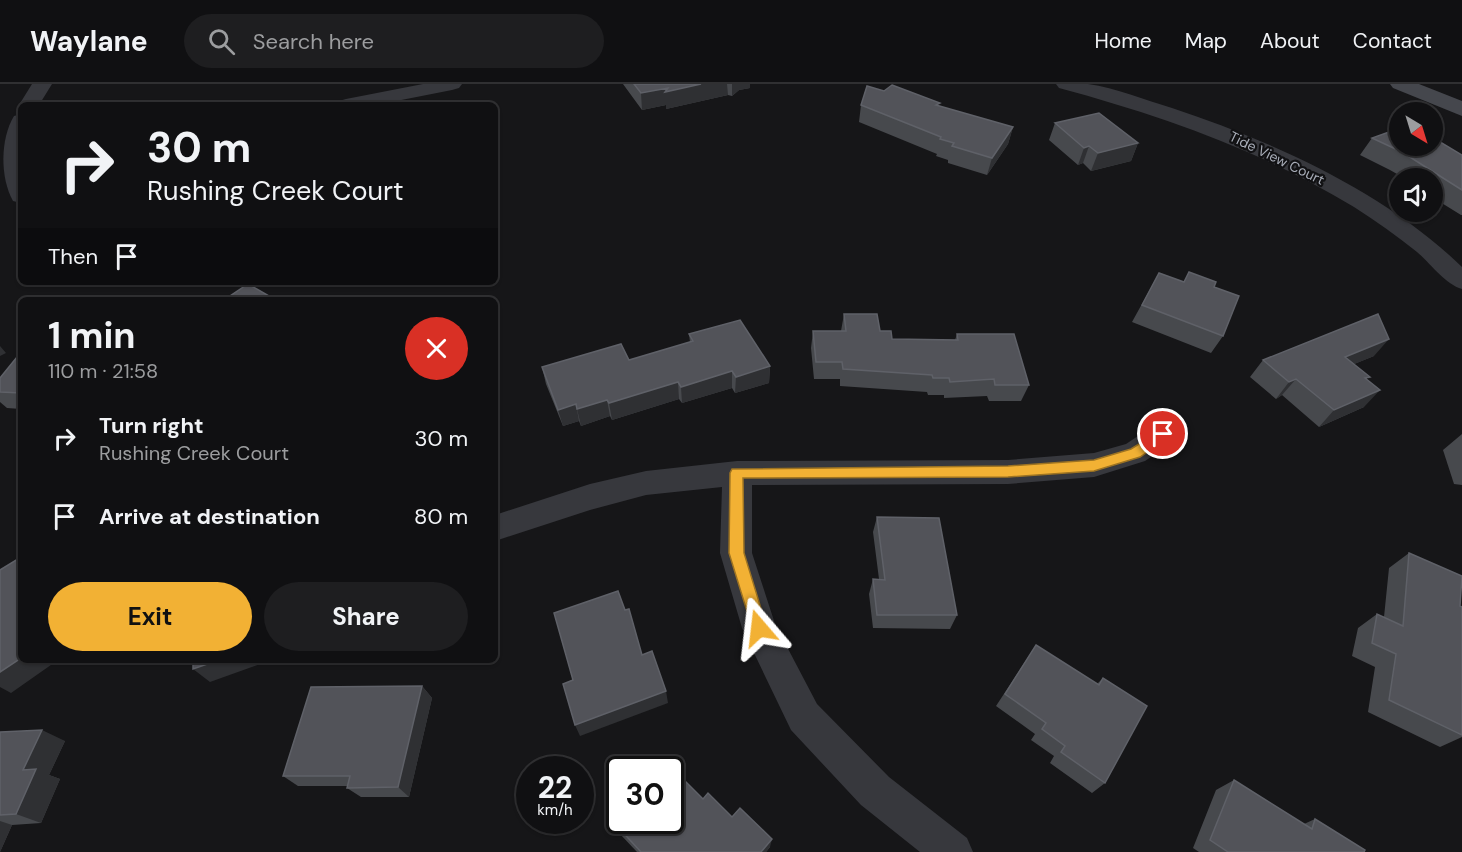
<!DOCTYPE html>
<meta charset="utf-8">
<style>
body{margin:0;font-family:"DM Sans",sans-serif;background:#1e1e20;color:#f1f3f6;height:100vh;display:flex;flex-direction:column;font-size:22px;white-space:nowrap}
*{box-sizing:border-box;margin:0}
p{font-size:20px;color:#9c9d9f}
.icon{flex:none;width:33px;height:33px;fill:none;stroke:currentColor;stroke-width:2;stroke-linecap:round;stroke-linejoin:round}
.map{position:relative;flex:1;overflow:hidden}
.drawer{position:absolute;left:18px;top:213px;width:480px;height:366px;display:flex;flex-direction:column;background:#101012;border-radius:9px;box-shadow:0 2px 4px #0004,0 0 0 2px #303032}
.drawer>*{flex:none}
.guide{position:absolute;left:18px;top:18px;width:480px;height:183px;border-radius:9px;box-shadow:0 2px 4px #0004,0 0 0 2px #303032;background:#101012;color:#f1f3f6;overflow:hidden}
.needle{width:39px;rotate:142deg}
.controls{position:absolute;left:1389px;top:18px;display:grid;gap:12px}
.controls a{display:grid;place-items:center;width:54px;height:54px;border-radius:50%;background:#101012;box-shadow:0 2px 4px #0004,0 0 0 2px #303032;font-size:30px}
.speed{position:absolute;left:516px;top:672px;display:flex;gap:12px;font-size:30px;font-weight:700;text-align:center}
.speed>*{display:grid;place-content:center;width:78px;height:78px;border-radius:50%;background:#101012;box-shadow:0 2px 4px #0004,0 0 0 2px #303032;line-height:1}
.speed small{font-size:15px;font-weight:400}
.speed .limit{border:3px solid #111;border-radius:9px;background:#fff;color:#111}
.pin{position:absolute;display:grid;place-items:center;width:51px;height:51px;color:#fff;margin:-26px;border:3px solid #fff;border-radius:50%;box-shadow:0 2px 6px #0007}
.me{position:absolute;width:66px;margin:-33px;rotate:343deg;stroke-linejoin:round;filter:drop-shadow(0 0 4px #0008)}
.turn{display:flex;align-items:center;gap:21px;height:126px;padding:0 30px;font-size:27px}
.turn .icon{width:78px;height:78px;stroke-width:2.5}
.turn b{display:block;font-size:42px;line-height:51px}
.then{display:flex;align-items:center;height:57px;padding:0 30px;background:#0003;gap:12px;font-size:22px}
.round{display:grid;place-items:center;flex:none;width:63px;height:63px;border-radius:32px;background:#1e1e20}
.overview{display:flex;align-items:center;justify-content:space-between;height:102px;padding:0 30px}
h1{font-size:36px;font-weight:700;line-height:45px}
.primary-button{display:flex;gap:12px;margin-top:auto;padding:12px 30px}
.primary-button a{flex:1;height:69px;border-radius:36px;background:#f2b134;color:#111;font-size:24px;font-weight:700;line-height:69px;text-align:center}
.primary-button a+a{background:#1e1e20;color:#f1f3f6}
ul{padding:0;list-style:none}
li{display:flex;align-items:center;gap:18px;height:78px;padding:0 30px}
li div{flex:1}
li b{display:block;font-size:22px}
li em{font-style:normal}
header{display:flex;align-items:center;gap:36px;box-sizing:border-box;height:84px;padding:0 30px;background:#101012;border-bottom:2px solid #303032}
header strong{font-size:28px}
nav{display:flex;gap:33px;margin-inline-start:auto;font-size:21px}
.search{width:420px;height:54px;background:#1e1e20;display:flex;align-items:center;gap:15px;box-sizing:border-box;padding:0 21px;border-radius:33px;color:#9c9d9f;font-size:22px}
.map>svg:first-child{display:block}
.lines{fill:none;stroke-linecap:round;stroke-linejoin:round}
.minor{fill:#37383d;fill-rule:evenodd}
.secondary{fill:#45474d;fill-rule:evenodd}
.wall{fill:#47494d}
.shaded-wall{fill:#2f3033}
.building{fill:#525359;stroke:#5f6168;stroke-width:1.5}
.route{fill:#f2b134;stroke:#9d7322;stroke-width:1.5}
.labels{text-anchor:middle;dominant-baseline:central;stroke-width:4.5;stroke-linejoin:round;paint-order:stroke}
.far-street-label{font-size:14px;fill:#a8adb8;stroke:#111113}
</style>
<header>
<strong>Waylane</strong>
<div class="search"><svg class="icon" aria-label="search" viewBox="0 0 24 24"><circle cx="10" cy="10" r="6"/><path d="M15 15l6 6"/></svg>Search here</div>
<nav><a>Home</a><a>Map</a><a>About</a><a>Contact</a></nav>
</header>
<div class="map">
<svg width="1462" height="768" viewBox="0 0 1462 768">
<rect width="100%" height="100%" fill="#161618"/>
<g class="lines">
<g class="minor">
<polygon points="32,0 52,0 39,21 21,21 21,24 19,21"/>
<polygon points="423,0 462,0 459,4 452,6 376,21 336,21 339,17 346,15"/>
<path d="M1056,0C1067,0 1078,0 1088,0C1116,4 1145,16 1172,24C1272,57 1385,108 1462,183V205C1445,200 1431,180 1417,168C1397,152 1376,137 1354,123C1262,67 1163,32 1059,4Z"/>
<path d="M21,30V119L13,117C0,94 0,55 14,32Z"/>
<polygon points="1163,339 1173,342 1178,350 1173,358 1145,377 1094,393 1008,400 752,401 752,469 775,540 817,620 889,693 967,754 973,768 920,768 861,721 791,646 742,544 720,469 722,403 646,411 590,426 495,457 495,431 590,400 646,387 737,377 1008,376 1094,369 1126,360 1153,342"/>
</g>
<polygon class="secondary" points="1390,0 1419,0 1462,17 1462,32 1393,4"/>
</g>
<g class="wall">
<polygon points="623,0 750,0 750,4 739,6 732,12 728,11 666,25 666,21 642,26"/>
<polygon points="861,21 939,22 1013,43 1008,60 987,91 948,79 948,76 936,72 937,70 859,38"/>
<polygon points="1055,39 1138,59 1131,77 1091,87 1083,79 1078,81 1049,56"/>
<polygon points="1372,54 1462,71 1462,131 1461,131 1432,113 1432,94 1404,94 1390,86 1360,71"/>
<polygon points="1189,188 1214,203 1223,252 1211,269 1132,238 1159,189 1184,198"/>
<polygon points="844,230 880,247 892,255 955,256 957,250 1029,301 1021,317 989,317 987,312 944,314 944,311 928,311 927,308 840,302 840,295 814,295 811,264 813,247 841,247"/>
<polygon points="689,250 770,282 769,299 735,309 732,304 682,319 679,315 612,336 610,332 581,342 579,337 563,342 546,300 542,283 629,276 690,258"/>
<polygon points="21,268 21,325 7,324 0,318 0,294"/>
<polygon points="1374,272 1354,280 1366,296 1364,323 1319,343 1282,311 1276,315 1250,293 1263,276"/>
<polygon points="1462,350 1462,401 1454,400 1443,366"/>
<polygon points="877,433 957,531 950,545 873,544 869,510 873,495 879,495 873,448"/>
<polygon points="1409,469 1460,522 1462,523 1462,653 1440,663 1368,628 1375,583 1352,572 1358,544 1377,530 1384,533 1389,484"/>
<polygon points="1036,561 1097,600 1103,594 1105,699 1092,709 1050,679 1054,672 1031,656 1035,650 996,622"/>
<polygon points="422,602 432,614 409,713 361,713 347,704 348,702 298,702 283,692"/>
<polygon points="0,648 65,657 49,691 60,695 41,739 12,741 0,768"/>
<polygon points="1234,696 1304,740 1315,735 1364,768 1199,768 1193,764 1216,706"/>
<polygon points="703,715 732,733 770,763 766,768 637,768 620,750 616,741"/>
</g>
<g class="shaded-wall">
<polygon points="701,0 727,0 728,11 666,25 666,21 642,26 641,9 668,4"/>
<polygon points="732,0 750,0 750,4 739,6 732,12"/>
<polygon points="1013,43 1008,60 987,91 992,74"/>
<polygon points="1138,59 1131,77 1091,87 1098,69"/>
<polygon points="1089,62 1083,79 1078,81 1084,64"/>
<polygon points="1389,255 1374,272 1330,290 1345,273"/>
<polygon points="0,262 6,269 0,272"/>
<polygon points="770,282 769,299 735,309 736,293"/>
<polygon points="495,285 496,288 496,341 495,339"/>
<polygon points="732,287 732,304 682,319 681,303"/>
<polygon points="1296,295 1282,311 1276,315 1289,298"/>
<polygon points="678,298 679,315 612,336 609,319"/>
<polygon points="1380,306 1364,323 1319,343 1334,326"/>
<polygon points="607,316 610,332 581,342 577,325"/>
<polygon points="576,320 579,337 563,342 558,326"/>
<polygon points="21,574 21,576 58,576 11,609 0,603 0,588"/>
<polygon points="219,576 271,576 210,598 193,585"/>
<polygon points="422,602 432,614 409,713 398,703"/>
<polygon points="666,607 668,619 580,652 575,641"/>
<polygon points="42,646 65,657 49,691 60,695 41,739 16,730 23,686"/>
<polygon points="0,737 12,741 0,768"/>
<polygon points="772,755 770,763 766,768 761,768"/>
</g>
<g class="building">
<polygon points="634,0 701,0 665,8 668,4 641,9"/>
<polygon points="892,1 940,19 936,21 1013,43 992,74 952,62 954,59 940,55 941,53 861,21 867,2 884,7"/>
<polygon points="1099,29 1138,59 1098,69 1089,62 1084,64 1055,39"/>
<polygon points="1400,44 1400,62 1432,62 1432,53 1462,71 1462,106 1402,68 1372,54"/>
<polygon points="1189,188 1216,198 1214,203 1239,212 1223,252 1142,221 1159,189 1184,198"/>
<polygon points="248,200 276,216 224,216"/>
<polygon points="844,230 877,230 880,247 891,247 892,255 958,256 957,250 1014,250 1029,301 995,301 994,295 950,298 949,294 933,294 932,291 843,285 842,278 816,278 813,247 846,247"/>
<polygon points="1378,230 1389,255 1345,273 1370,293 1365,294 1380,306 1334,326 1296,295 1289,298 1263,276"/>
<polygon points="740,236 770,282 736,293 732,287 681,303 678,298 609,319 607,316 577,325 576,320 558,326 542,283 621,260 629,276 693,257 689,250"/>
<polygon points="21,268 21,309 0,308 0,294"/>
<polygon points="877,433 939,434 957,531 877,531 873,495 885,496"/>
<polygon points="1409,469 1462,492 1460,522 1462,523 1462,651 1389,616 1396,570 1372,559 1377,530 1403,542"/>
<polygon points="21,473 21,574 0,588 0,486"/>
<polygon points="618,507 625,526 629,525 642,571 652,567 666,607 575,641 563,600 573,596 554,529"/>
<polygon points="1036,561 1099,601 1103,594 1147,622 1105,699 1061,668 1065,662 1042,645 1046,639 1005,610"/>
<polygon points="193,576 219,576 193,585"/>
<polygon points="422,602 398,703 347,704 350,692 283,692 311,603"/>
<polygon points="42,646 23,686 36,685 16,730 0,731 0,648"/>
<polygon points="671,683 703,715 708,709 732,733 740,724 772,755 761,768 641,768 616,741 620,736 670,736 670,686 669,686"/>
<polygon points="1234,696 1312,745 1315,735 1365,766 1364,768 1228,768 1210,756"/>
</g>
<polygon class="route" points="1163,345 1168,347 1170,350 1168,354 1140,373 1094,387 1008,393 743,394 744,469 767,544 765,550 759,552 754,550 729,469 730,389 732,385 1008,382 1094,376 1131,365"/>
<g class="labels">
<g class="far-street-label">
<text transform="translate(1277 74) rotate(26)">Tide View Court</text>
</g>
</g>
</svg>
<div class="controls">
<a><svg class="needle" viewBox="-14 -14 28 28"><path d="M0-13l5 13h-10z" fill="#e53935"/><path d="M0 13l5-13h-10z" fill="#9c9d9f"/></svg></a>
<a><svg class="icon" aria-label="sound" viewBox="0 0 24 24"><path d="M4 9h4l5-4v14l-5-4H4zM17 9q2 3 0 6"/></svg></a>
</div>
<div class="speed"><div>22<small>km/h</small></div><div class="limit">30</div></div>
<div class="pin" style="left:1163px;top:350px;background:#d93025"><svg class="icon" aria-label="arrive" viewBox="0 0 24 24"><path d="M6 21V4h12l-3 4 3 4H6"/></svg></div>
<svg class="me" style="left:759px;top:544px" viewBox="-20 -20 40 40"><path d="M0-17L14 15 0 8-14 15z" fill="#f2b134" stroke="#fff" stroke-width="4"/></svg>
<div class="guide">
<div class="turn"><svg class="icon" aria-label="right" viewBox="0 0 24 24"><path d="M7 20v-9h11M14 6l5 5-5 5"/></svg><div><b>30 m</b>Rushing Creek Court</div></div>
<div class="then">Then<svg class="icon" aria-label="arrive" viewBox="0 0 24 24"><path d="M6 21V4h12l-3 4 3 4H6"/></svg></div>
</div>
<section class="drawer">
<div class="overview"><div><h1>1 min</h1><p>110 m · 21:58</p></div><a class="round" style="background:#d93025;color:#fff"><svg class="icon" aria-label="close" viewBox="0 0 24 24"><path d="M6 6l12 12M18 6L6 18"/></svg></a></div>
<ul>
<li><svg class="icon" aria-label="right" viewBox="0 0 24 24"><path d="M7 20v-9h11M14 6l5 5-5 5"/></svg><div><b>Turn right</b><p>Rushing Creek Court</p></div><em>30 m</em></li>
<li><svg class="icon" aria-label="arrive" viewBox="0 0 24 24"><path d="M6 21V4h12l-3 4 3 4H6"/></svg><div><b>Arrive at destination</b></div><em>80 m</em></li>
</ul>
<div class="primary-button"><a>Exit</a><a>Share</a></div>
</section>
</div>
